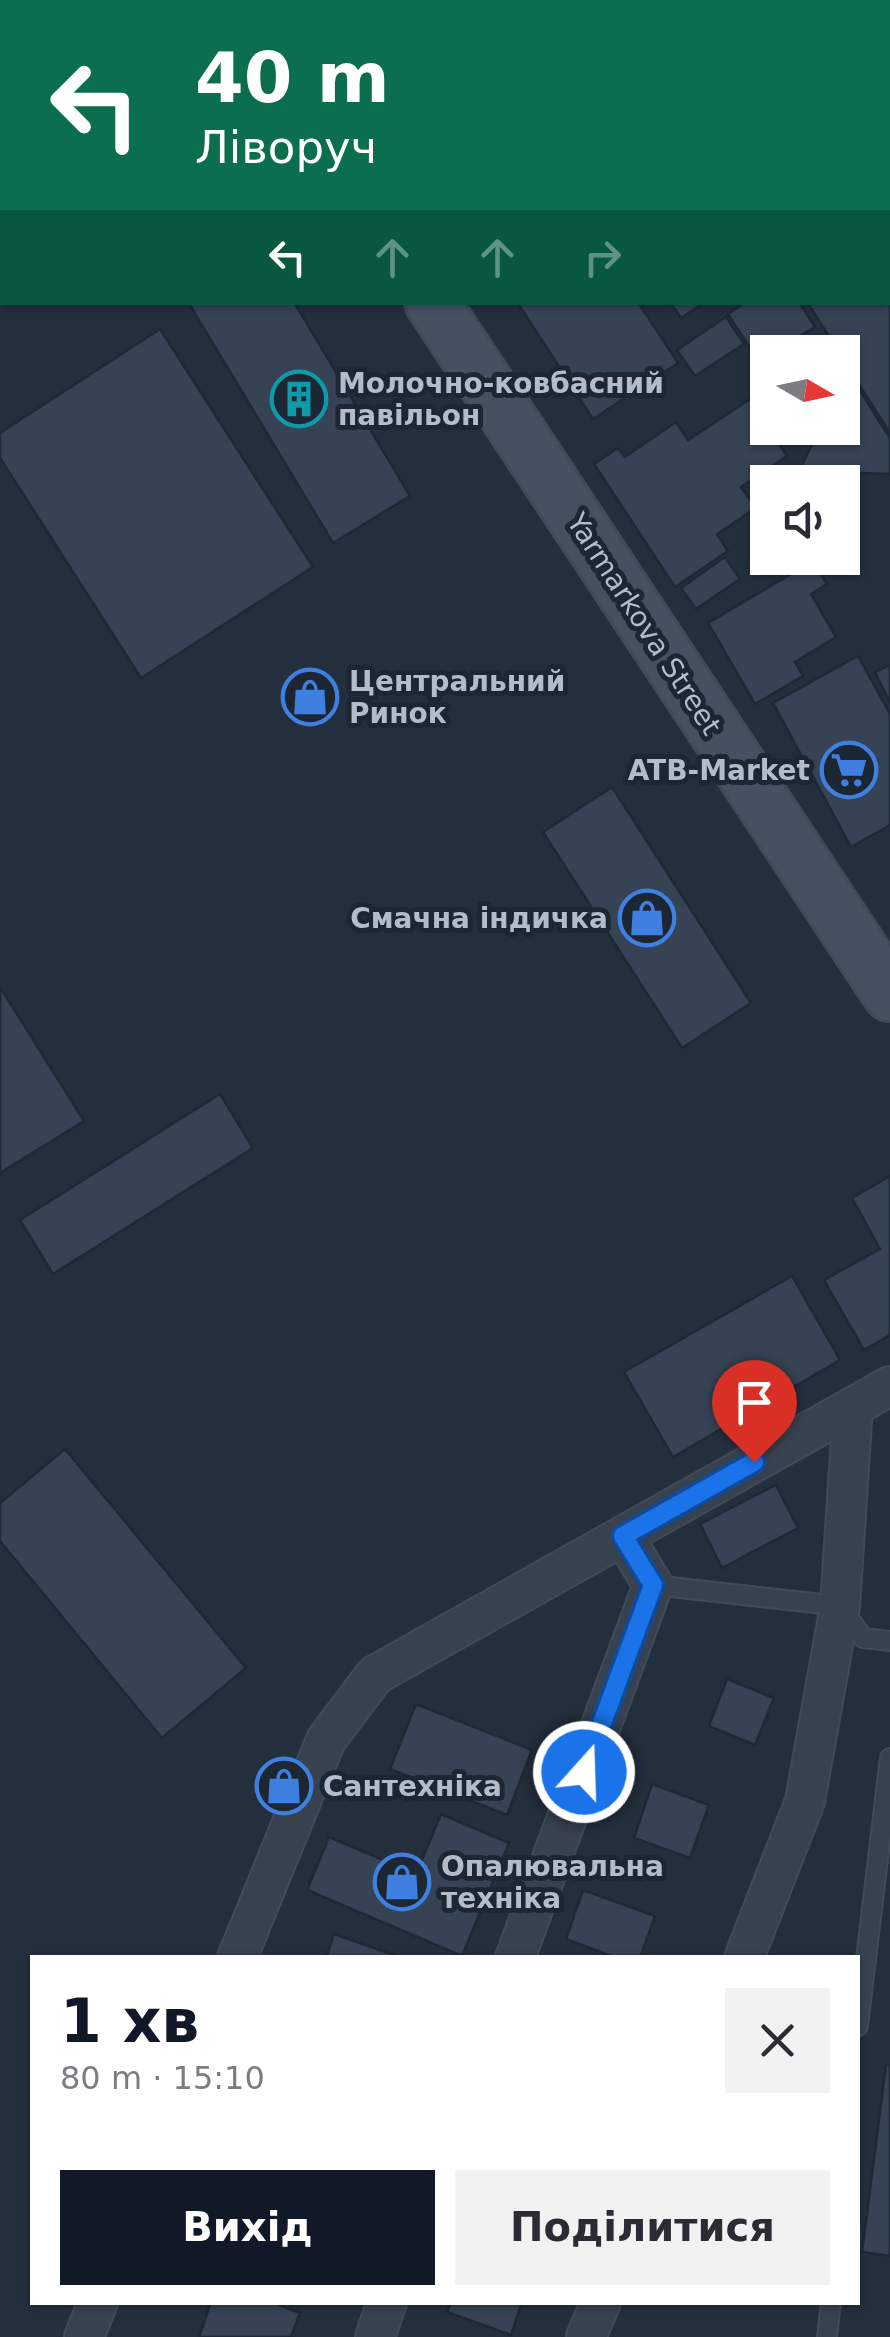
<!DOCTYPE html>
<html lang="uk">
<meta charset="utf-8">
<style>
body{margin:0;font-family:"DejaVu Sans",sans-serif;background:#f2f2f3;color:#2b2b33;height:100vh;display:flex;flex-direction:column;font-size:38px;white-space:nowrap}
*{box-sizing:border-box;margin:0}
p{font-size:32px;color:#7c7c81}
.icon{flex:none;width:55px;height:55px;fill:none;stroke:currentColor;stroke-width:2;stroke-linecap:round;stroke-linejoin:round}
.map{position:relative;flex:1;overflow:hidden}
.details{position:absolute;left:30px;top:1955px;width:830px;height:350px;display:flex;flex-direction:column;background:#fff;border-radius:0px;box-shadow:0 2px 8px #0004}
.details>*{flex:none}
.top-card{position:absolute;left:0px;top:0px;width:890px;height:305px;box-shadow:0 2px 8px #0004;background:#0b6e4f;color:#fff;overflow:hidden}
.needle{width:65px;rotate:99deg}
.fabs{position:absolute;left:750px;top:335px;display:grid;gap:20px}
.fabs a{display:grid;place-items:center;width:110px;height:110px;border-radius:0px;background:#fff;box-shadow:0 2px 8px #0004;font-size:50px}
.pin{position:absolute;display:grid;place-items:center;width:85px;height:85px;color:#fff;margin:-102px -42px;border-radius:50% 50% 50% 0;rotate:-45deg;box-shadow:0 0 10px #0007}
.pin .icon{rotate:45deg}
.me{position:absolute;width:110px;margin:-55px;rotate:20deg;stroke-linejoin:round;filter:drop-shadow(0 0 8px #0008)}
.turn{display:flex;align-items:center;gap:35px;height:210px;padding:0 30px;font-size:45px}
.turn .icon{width:130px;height:130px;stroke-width:2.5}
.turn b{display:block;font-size:70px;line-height:85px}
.lanes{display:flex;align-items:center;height:95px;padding:0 30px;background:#0003;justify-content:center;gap:50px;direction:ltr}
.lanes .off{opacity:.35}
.round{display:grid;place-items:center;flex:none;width:105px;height:105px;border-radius:0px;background:#f2f2f3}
.headline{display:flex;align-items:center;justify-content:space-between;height:170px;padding:0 30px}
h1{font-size:60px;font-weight:800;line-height:75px;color:#111827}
.button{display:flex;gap:20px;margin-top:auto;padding:20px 30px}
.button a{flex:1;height:115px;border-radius:0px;background:#111827;color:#fff;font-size:40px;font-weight:800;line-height:115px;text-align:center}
.button a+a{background:#f2f2f3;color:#2b2b33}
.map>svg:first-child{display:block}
.building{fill:#364354;stroke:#1f2835;stroke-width:2.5}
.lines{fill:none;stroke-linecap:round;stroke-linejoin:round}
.lane-casing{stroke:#414a57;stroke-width:22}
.street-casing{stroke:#414a57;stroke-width:42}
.secondary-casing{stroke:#414a57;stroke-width:58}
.lane{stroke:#38414e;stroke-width:18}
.street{stroke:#38414e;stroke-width:38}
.secondary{stroke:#465061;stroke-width:52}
.route-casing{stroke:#114b97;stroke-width:25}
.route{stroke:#1a73e8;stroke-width:18}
.labels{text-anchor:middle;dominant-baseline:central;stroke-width:10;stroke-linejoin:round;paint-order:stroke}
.poi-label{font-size:28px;font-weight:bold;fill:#b4bcc9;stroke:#1d2633;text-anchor:start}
.street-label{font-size:28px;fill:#b4bcc9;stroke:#1d2633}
</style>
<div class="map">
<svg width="890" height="2337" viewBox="0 0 890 2337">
<rect width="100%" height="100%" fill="#242f3e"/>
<g class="building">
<polygon points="546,0 632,0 629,2"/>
<polygon points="814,0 890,0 888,125 888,2"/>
<polygon points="888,297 890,301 890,433 842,358 842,352 839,352 807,302 888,302"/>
<polygon points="188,302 294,302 410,496 333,543"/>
<polygon points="517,302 638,302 678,363 593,419"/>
<polygon points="670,302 705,302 681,318"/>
<polygon points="746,302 799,302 815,327 773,352 768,352 768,356 759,362 728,314"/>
<polygon points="726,317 744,344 695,376 677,350"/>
<polygon points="160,329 313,567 141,678 0,458 0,433"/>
<polygon points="848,372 890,438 890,474 799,471 820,428 842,428 842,382"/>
<polygon points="750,399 787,456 741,487 756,508 717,534 728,551 675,587 594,464 618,448 625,457 676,422 688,440"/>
<polygon points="725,557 740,579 696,609 681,588"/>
<polygon points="813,561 827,584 811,594 836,637 795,662 803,676 755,704 708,623"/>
<polygon points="858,656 890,714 890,825 851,847 773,703"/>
<polygon points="890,665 890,703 875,672"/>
<polygon points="612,787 751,1003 682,1048 543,832"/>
<polygon points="0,987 84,1121 0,1173"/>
<polygon points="220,1094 253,1148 53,1274 20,1220"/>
<polygon points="890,1176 890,1335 864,1350 824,1280 880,1249 852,1198"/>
<polygon points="792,1276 840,1360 673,1457 624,1372"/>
<polygon points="65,1449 246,1668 162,1738 0,1541 0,1503"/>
<polygon points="776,1485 798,1528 722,1568 700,1524"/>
<polygon points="727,1679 774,1698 755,1745 709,1726"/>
<polygon points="416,1704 532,1750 507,1815 390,1769"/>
<polygon points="652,1784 709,1805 690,1858 634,1838"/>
<polygon points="441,1814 509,1843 462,1956 307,1890 329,1837 416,1874"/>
<polygon points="583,1890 655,1916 640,1958 616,1958 566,1939"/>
<polygon points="334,1934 403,1958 326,1958"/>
<polygon points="886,2065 890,2065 890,2256 862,2252"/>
<polygon points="211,2302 272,2302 300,2313 291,2337 199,2337"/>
<polygon points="451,2302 522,2302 511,2335 447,2312"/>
</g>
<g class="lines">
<g class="lane-casing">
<g id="lane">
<polyline points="653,1585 840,1606 863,1638 890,1641"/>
<polyline points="858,2026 890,1758"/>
<polyline points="827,2337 831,2302"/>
</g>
</g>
<g class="street-casing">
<g id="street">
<polyline points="237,1958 326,1740 375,1675 890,1386"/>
<polyline points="515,1958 653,1585 623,1536"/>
<polyline points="744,1958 805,1801 840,1606 853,1407"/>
<polyline points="84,2337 98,2302"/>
<polyline points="375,2337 387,2302"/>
<polyline points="586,2337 601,2302"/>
</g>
</g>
<g class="secondary-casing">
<g id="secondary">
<polyline points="229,0 231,2"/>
<polyline points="424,2 427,0"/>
<polyline points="432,302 890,994"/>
</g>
</g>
<use href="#lane" class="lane"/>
<use href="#street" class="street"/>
<use href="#secondary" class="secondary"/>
</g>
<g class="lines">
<g class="route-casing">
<polyline id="route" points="584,1772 653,1585 623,1536 754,1462"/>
</g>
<use href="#route" class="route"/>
</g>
<defs>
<g id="building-ring" transform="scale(2.875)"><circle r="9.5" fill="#1d2633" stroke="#0f9aa8" stroke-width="1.5"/><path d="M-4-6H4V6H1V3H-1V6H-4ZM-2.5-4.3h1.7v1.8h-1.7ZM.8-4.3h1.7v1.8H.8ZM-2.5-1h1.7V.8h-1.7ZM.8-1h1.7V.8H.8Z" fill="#0f9aa8"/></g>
<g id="shop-ring" transform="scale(2.875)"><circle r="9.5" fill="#1d2633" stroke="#3f7fe0" stroke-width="1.5"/><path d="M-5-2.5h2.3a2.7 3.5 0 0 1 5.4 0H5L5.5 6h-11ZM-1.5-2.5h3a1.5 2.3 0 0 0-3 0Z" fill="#3f7fe0"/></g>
<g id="supermarket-ring" transform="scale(2.875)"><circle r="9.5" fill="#1d2633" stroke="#3f7fe0" stroke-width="1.5"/><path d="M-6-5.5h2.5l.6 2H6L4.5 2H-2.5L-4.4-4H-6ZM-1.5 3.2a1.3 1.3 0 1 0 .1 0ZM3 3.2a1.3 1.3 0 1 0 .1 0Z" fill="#3f7fe0"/></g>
</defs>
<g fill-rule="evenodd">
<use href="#building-ring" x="299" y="399"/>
<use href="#shop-ring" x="310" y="697"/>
<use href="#supermarket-ring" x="849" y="770"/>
<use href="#shop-ring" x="647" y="918"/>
<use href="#shop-ring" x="284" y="1786"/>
<use href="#shop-ring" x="402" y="1882"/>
</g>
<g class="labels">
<g class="poi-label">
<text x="338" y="383">Молочно-ковбасний<tspan x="338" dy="32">павільон</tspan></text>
<text x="349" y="681">Центральний<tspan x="349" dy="32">Ринок</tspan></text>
<text x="810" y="770" text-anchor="end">ATB-Market</text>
<text x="608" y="918" text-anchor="end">Смачна індичка</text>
<text x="323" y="1786">Сантехніка</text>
<text x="441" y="1866">Опалювальна<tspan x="441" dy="32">техніка</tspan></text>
</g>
<g class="street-label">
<text transform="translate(644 624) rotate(57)">Yarmarkova Street</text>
</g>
</g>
</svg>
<div class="fabs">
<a><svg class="needle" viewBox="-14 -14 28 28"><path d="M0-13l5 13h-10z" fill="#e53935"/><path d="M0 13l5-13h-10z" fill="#7c7c81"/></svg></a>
<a><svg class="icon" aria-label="sound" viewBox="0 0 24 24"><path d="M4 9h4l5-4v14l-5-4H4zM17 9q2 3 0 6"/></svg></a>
</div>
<div class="pin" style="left:754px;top:1462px;background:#d93025"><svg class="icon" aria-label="arrive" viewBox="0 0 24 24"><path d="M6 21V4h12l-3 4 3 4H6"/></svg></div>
<svg class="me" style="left:584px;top:1772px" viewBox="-20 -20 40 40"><circle r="17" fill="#1a73e8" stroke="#fff" stroke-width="3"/><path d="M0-11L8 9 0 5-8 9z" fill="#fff"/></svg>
<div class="top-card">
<div class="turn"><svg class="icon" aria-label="left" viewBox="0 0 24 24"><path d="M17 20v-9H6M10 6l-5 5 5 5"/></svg><div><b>40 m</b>Ліворуч</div></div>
<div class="lanes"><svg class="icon" aria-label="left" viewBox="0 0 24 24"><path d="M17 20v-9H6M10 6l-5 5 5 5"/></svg><svg class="icon off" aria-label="ahead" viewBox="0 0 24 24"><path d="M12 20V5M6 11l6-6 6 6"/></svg><svg class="icon off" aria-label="ahead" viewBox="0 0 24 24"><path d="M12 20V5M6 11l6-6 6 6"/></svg><svg class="icon off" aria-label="right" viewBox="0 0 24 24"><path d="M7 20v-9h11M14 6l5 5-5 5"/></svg></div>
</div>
<section class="details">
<div class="headline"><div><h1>1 хв</h1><p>80 m · 15:10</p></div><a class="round"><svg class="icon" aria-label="close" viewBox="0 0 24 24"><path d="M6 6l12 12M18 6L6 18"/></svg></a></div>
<div class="button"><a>Вихід</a><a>Поділитися</a></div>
</section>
</div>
